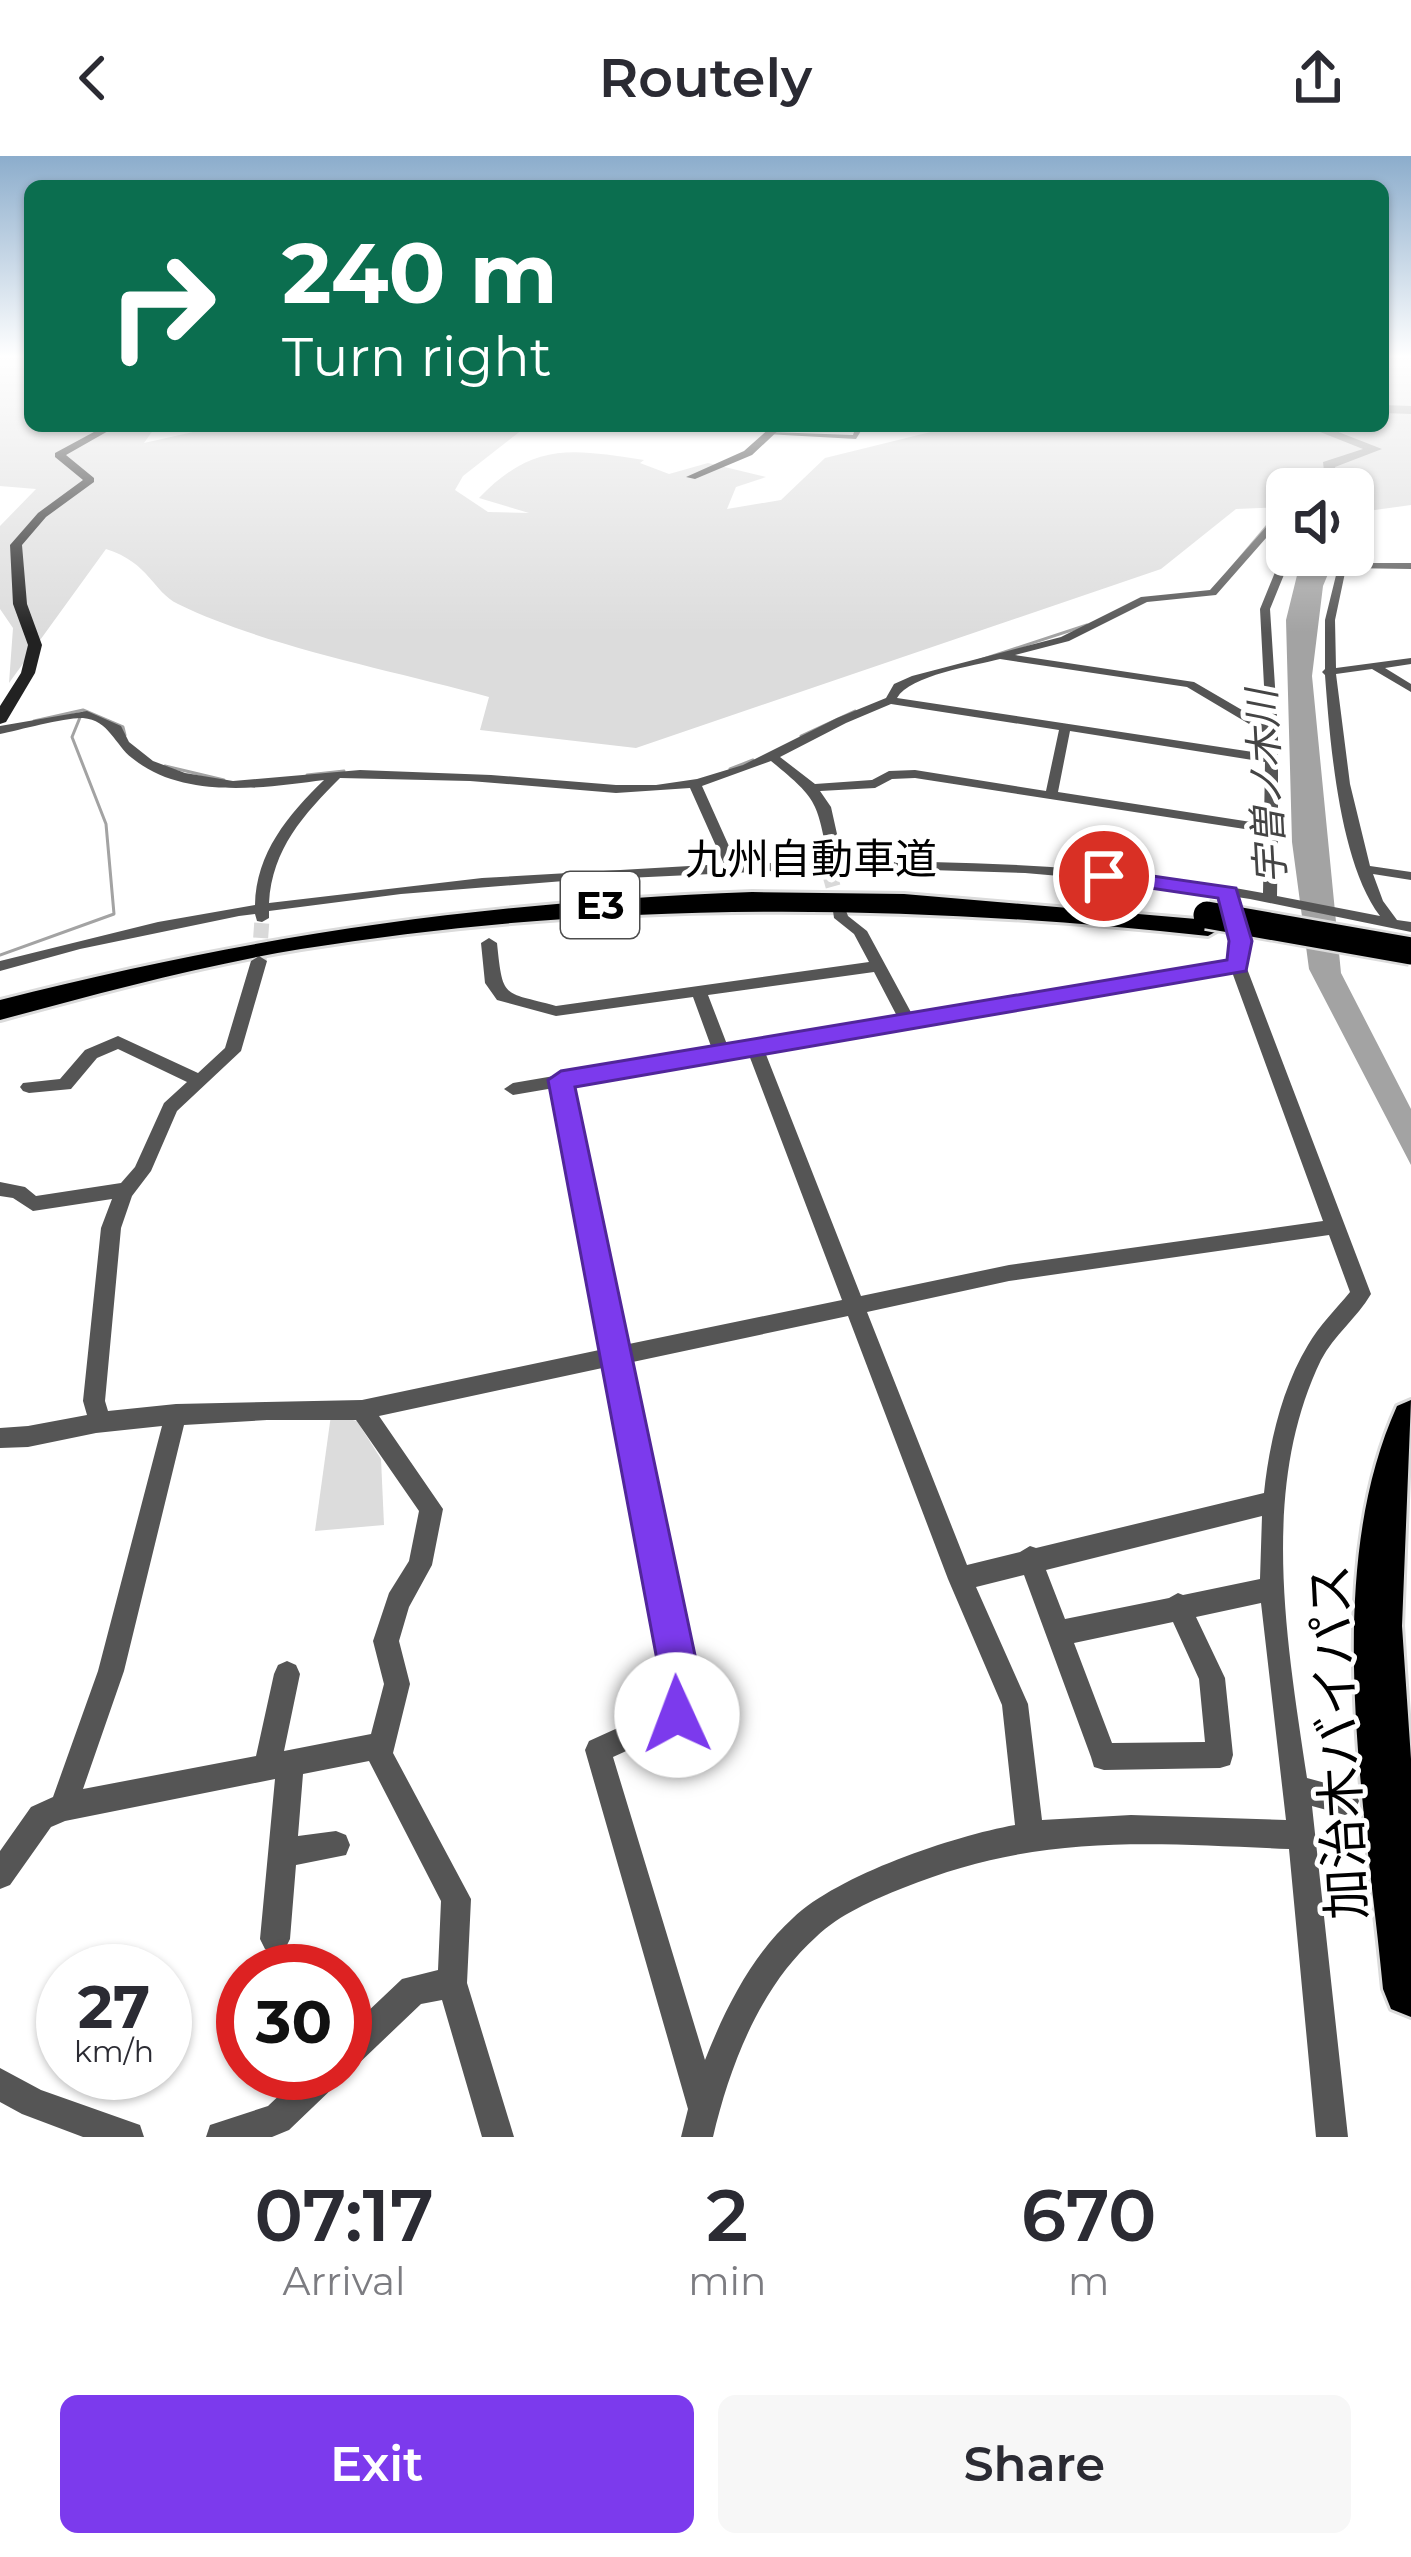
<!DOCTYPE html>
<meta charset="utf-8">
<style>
body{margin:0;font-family:Montserrat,"Noto Sans JP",sans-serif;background:#f7f7f7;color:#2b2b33;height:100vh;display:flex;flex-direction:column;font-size:45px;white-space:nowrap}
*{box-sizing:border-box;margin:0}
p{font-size:39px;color:#7c7c81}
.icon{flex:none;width:66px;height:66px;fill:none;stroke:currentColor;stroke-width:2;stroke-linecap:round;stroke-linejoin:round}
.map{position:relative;height:1981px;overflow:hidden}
.details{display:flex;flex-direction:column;background:#fff;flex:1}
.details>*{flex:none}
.hud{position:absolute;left:24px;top:24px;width:1365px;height:252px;border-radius:18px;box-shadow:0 3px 9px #0004;background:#0b6e4f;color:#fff;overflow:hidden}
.fabs{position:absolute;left:1266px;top:312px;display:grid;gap:24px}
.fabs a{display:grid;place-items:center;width:108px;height:108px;border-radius:18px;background:#fff;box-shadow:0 3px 9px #0004;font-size:60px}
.speed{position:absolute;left:36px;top:1788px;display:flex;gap:24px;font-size:60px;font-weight:700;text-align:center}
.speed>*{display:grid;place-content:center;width:156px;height:156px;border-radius:50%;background:#fff;box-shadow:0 3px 9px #0004;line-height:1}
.speed small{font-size:30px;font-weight:400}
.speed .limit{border:18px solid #d22;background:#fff;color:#111}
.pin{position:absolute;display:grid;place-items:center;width:102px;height:102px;color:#fff;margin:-51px;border:6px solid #fff;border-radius:50%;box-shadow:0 3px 12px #0007}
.me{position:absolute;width:132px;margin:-66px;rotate:358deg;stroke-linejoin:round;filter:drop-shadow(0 0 9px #0008)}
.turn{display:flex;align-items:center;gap:42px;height:252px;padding:0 60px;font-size:54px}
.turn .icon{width:156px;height:156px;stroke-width:2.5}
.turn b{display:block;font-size:84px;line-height:102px}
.eta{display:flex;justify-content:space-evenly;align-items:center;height:204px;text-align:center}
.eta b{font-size:72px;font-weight:600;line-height:84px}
.button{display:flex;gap:24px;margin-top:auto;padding:24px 60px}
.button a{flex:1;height:138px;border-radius:18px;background:#7c3aed;color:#fff;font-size:48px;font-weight:600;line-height:138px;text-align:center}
.button a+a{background:#f7f7f7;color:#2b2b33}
header{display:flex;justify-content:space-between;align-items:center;height:156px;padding:0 60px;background:#fff;font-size:54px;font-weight:600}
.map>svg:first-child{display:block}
.green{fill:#dcdcdc}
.water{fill:#a3a3a3}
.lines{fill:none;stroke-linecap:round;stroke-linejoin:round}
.stream{stroke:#a3a3a3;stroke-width:3}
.river{fill:#a3a3a3;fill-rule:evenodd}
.street-tunnel{stroke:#d9d9d9;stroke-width:15;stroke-dasharray:15 8;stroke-linecap:butt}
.highway-casing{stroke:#dbdbdb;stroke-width:6}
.street{fill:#555;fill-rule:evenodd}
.secondary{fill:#222;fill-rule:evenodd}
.highway{fill:#000;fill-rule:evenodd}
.highway-bridge-casing{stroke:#dbdbdb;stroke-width:32;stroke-linecap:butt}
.highway-bridge{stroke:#000;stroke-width:27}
.route{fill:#7c3aed;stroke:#51269a;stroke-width:3}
.labels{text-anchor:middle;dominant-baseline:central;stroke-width:10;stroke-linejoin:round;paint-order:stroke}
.far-water-label{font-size:39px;font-style:italic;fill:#444;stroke:#fff}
.shield{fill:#fff;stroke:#4c4c4c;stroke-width:3}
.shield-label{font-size:39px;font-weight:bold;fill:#000}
.street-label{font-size:42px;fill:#000;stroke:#fff}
.near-street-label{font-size:51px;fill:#000;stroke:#fff}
</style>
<header><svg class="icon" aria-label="back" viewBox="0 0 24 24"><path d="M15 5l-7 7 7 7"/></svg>Routely<svg class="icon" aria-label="share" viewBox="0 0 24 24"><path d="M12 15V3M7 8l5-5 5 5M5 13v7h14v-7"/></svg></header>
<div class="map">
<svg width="1411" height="1981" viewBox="0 0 1411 1981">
<rect width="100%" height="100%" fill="#fff"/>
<g class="green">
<path d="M0,200H30V270H156L144,287L220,270H527L463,320L455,334L488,356L529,357L479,342C534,285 572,293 644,304L640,307L669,318L708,307L766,321L736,331L727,353L781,344L825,302L955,270H1383V200H1411V349L1353,357V333H1287V351L1236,353L1161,413L636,592L480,574L489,541C392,514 266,491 178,448C152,435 150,407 106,393L9,527L13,472L0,453V370L36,333L0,330Z"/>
<polygon points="331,1259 357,1265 381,1303 384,1369 315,1375"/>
</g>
<polygon class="water" points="1302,399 1336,399 1323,430 1312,520 1341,817 1411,953 1411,1009 1309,813 1292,686 1286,464"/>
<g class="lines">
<g class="stream">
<polyline points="1230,414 1268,369 1268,346 1280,346"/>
<polyline points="968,508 1087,469"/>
<polyline points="34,565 83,554 123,571 125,579"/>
<polyline points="801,580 855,555"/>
<polyline points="165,610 224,624"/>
<polyline points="730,613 753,604"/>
<polyline points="307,619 344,615"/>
<polyline points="0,799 114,758 106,668 72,581 81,559"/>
</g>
<g class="river">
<polygon points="1383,249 1411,250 1411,258 1383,257"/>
<polygon points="1305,270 1323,270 1382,293 1335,311 1340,333 1326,333 1323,306 1363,293"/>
<polygon points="1287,341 1287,349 1273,346 1275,343"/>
</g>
<g class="street-tunnel">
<polyline points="829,716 840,755"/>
<polyline points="259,805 262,763"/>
</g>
<g class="highway-casing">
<g id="highway">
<path d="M752,736L904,738L1208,764L1222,772L1208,780C904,747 604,744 301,793C199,810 100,837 0,864V844C258,778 486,746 752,736Z"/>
<path d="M1411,1244L1402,1470L1411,1603V1861L1391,1853L1383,1833C1366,1653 1320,1420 1397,1250Z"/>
</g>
</g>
<g class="street">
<polygon points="856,270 864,270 856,283 766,278 770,276 853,279"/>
<path d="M1277,350L1281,353L1274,373L1216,439L1147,446L1069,485L1015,499L1194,526L1266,568L1260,453L1282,399L1287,396V399H1292L1270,453L1278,577V671L1281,674L1278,677L1277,740L1380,760C1339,706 1330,586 1325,519L1322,516L1325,513V464L1339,407H1411V413L1346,412L1335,464L1336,512L1411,502V508L1385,512L1411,528V536L1372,513L1336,518L1350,628L1370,710L1411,716V724L1373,718L1383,745L1397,764L1411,766V776L1250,743L1152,728L1025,717L899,713L772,715L564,725L401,738L269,755V762L262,766L257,765L255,758L239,760L80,793L0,815V805L158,766L255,749C256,697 288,659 324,624C264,632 183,644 132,602C115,589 109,564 83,562C67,561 19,574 0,578V570L87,555L121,570L129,586L153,605L185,617L233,625L360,614L491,619L616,629H656L697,623L743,609L837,562L886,542L894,528L912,520L1061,481L1141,441L1210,434L1267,370L1273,353ZM1000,503L1187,531L1266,578V598L897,542C910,519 974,510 1000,503ZM891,548L1059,574L1046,635L915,614L889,615L872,624L815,628L780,601L846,567ZM1070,575L1265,606L1264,668L1058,636ZM771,605C820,645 816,646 829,705L737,708L702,630ZM340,622L470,625L616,637L690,632L724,708L482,722L269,747C272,693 304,658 340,622ZM915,622L1264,676L1263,737C1124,711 984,705 843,705L831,651L820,635L875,632L892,623Z"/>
<path d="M840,751L845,752L848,760L867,775L913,860L1231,806L1234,785L1224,758L1231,754C1249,765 1248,790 1246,810L1371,1138C1357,1162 1334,1179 1321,1204C1259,1332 1287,1487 1307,1622L1355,1635L1359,1645L1355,1655L1345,1659L1312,1650L1348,1981H1316L1289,1693C1148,1687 1038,1677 903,1732C873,1744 840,1758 816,1781C760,1831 730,1909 713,1981H681L688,1953L585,1594L589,1585L664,1551L663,1504L607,1211L379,1260L443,1353L432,1409L409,1451L399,1485L410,1528L393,1597L471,1743L467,1827L514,1981H482L442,1844L421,1848L356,1910L345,1915V1877L402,1823L438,1814L441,1745L369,1605L303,1618L298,1680L336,1675L346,1679L350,1689L346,1699L296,1709L290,1783L285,1793L275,1798L265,1793L260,1783L275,1623L65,1665L51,1671L10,1729L0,1733V1695L31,1651L53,1641L98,1515L162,1270L96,1277L28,1291L0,1292V1272L28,1270L87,1259L83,1245L101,1072L112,1043L33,1055L13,1042L0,1040V1026L25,1031L36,1040L121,1027L135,1011L164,947L187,926L118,893L97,902L71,933L29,937L23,935L20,931L23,927L60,923L85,894L118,880L198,917L225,892L251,805L259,800L267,805L241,895L177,955L151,1015L132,1040L121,1072L105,1245L108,1255L176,1248L362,1244L604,1193L554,932L513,939L504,933L513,927L712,893L693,841L556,860L497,844L485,827L481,787L489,782L497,787C503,845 503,835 556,850L869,806L854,778L834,762L833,755ZM874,816L898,862L728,891L708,839ZM1232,816L1323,1065L1009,1109L861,1140L765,896ZM749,899L842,1144L624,1189L571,929ZM1329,1079L1350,1136C1336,1153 1319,1170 1308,1189C1282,1232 1269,1288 1264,1337L1036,1392L1030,1390L1020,1396L967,1409L867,1156L1009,1125ZM848,1160L948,1423L1002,1549L1015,1669C953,1680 838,1719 793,1762C752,1799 725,1853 705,1904L613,1601L686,1568L690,1559L689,1504L628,1207ZM267,1264H356L419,1355L409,1405L389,1437L373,1485L384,1528L371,1578L284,1595L300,1518L296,1509L287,1505L278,1509L274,1518L256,1600L83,1633L124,1515L184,1269ZM1262,1360L1260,1423L1183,1439L1178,1437L1169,1442L1065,1463L1046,1414ZM1024,1419L1091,1601L1094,1611L1104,1614L1220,1612L1230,1609L1233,1599L1225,1522L1196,1461L1261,1447L1286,1664L1131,1659L1042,1664L1028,1548L976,1431ZM1173,1466L1199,1523L1205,1586L1112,1587L1074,1487Z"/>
<polygon points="0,1912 41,1934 140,1969 144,1981 83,1981 22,1958 0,1946"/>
<polygon points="303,1917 342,1917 337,1928 289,1974 272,1981 206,1981 210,1969 268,1950"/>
</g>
<g class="secondary">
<polygon points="105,270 117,270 66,299 94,322 94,326 46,361 22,389 27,448 42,489 35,517 6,566 0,568 0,550 21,517 28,489 13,448 10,389 38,357 83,324 55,301 55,297"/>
<polygon points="772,270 783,270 752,299 695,323 686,321 744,295"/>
</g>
<use href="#highway" class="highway"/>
<g class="highway-bridge-casing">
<polyline id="highway-bridge" points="1207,759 1411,795"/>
</g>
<use href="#highway-bridge" class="highway-bridge"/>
</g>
<linearGradient id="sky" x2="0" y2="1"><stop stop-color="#8cadcc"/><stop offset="0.42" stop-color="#fff"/><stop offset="1" stop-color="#fff" stop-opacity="0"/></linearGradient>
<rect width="1411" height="477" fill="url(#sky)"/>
<polygon class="route" points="1104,713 1236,732 1252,785 1246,815 575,931 696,1504 697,1559 692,1573 677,1579 663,1573 657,1559 657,1504 548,924 561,915 1227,804 1229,785 1218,742 1096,724 1096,715"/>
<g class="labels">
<g class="far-water-label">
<text transform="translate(1266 631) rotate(-93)">宇曽ノ木川</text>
</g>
<rect class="shield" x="561" y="716" width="78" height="66" rx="9"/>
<g class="shield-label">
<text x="600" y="749">E3</text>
</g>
<g class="street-label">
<text x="811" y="703">九州自動車道</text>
</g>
<g class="near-street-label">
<text transform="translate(1338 1586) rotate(-93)">加治木バイパス</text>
</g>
</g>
</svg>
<div class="fabs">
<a><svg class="icon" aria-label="sound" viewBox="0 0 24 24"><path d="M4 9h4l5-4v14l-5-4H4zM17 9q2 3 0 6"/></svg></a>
</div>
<div class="speed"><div>27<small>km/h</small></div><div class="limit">30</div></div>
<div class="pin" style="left:1104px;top:720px;background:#d93025"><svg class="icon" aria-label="arrive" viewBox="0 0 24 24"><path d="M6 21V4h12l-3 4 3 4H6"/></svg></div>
<svg class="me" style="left:677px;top:1559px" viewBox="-20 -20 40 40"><circle r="19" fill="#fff"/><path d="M0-13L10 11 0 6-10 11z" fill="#7c3aed"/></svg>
<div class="hud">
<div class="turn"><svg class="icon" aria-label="right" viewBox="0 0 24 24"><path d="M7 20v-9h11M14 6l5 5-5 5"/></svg><div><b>240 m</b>Turn right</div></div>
</div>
</div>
<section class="details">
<div class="eta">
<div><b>07:17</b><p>Arrival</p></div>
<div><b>2</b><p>min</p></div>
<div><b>670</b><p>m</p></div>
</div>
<div class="button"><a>Exit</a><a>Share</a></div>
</section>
